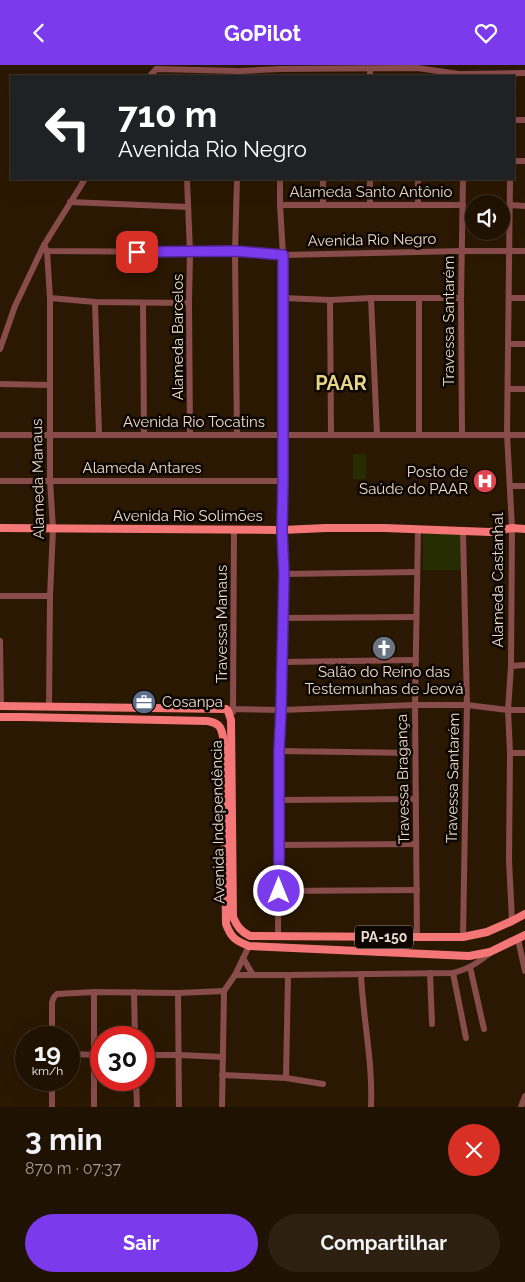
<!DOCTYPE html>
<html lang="pt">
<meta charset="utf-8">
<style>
body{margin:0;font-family:Raleway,sans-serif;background:#2d2011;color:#f1f3f6;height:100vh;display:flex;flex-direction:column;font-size:19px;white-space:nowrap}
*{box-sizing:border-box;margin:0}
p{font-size:16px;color:#a29e99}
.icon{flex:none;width:28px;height:28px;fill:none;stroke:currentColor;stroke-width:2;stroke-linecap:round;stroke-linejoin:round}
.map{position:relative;height:1042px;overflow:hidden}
.panel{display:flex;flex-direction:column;background:#201202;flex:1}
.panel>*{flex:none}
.top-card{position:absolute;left:10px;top:10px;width:505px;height:105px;border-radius:0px;box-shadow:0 5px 20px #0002,0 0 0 1px #3d3224;background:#202124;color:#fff;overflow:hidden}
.fabs{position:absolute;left:465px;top:130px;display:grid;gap:10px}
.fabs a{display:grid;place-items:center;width:45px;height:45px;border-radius:50%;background:#201202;box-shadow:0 5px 20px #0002,0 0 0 1px #3d3224;font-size:25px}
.speed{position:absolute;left:15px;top:961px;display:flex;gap:10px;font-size:25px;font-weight:700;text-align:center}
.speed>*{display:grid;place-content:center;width:65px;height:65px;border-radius:50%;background:#201202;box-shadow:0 5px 20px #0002,0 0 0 1px #3d3224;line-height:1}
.speed small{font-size:12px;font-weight:400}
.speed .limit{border:8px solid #d22;background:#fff;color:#111}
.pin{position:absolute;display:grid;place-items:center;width:42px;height:42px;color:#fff;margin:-21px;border-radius:10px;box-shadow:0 2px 8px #0006}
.me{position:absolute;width:55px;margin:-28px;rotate:0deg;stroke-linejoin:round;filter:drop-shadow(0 0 4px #0008)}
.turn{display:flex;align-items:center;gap:18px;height:105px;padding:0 25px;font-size:22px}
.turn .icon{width:65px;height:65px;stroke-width:2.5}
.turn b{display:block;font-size:35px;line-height:42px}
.round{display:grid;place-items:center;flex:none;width:52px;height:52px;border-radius:26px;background:#2d2011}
.overview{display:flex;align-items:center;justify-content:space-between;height:85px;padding:0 25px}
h1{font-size:30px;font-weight:700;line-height:38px}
.cta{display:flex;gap:10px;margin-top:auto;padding:10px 25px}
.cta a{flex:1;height:58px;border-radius:30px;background:#7c3aed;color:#fff;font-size:20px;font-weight:700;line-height:58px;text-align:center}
.cta a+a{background:#2d2011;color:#f1f3f6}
header{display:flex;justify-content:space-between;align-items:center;height:65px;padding:0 25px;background:#7c3aed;color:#fff;font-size:22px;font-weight:700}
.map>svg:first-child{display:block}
.green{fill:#262d00}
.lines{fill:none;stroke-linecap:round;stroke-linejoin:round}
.minor{stroke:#884c4b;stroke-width:6}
.major{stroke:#f47677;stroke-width:8}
.route-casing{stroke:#51269a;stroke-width:12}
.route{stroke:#7c3aed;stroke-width:9}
.labels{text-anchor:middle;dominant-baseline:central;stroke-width:5;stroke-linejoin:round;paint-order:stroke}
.shield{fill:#0d0601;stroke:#a89c91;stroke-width:1}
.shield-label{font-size:14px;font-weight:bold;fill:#eaddcf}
.street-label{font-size:15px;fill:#eaddcf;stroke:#0d0601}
.poi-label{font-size:15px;fill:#eaddcf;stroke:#0d0601;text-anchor:end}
.district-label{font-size:20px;font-weight:bold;fill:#e7d688;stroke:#0d0601}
</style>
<header><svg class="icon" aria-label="back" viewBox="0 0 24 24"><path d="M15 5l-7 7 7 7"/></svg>GoPilot<svg class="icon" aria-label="heart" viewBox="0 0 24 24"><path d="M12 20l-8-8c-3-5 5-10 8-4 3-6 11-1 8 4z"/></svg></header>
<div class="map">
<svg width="525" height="1042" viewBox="0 0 525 1042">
<rect width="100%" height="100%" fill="#2b1802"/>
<g class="green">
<rect x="353" y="389" width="13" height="25"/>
<rect x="423" y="469" width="39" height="36"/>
</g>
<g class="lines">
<g class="minor">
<polyline points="370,4 370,11"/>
<polyline points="150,11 156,4 239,6 280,4 417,3 459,9 525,8"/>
<polyline points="514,55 525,55"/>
<polyline points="514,96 525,96"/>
<polyline points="187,114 190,187 189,238 190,370"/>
<polyline points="237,114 235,187 237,370"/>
<polyline points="370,114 370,140"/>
<polyline points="418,114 418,140"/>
<polyline points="510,114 507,369 512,463 511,601 508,645 510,688 509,795 512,856"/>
<polyline points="70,137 188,142"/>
<polyline points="280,140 463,140"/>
<polyline points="323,140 323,114"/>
<polyline points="511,140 525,141"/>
<polyline points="44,180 47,186 190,187 235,187 283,190 462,186 525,186"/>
<polyline points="47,186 50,233 50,415 53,464 50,531 49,641"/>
<polyline points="50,233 95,237 189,238"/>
<polyline points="283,233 330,235 371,233 461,233"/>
<polyline points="371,233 377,369"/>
<polyline points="509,233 525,233"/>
<polyline points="419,234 419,369"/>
<polyline points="330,235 331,369"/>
<polyline points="95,237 99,370"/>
<polyline points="143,238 144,370"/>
<polyline points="508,279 525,279"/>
<polyline points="0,284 15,241 44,180 85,114"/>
<polyline points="0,319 49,320"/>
<polyline points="508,324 525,324"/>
<polyline points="462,369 461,233 463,114"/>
<polyline points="0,370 525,370"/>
<polyline points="0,416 283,416"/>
<polyline points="510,421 525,421"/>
<polyline points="284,509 417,507"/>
<polyline points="0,531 50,531"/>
<polyline points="283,553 416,552"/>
<polyline points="0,576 1,641"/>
<polyline points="282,597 416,595"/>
<polyline points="511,601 525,600"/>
<polyline points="226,644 281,645 415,640 467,640 508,645 525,645"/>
<polyline points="233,647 234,464"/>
<polyline points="279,686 415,688"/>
<polyline points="510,688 525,688"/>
<polyline points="279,735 416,734"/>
<polyline points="279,780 416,779"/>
<polyline points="279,826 417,825"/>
<polyline points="278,872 279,686 281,645 284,509 282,465 283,416 283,190 280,140 280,114"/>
<polyline points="417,872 415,640 418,465"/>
<polyline points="463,872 467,640 463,466"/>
<polyline points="518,874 525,906"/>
<polyline points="243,893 253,910"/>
<polyline points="470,902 484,964"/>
<polyline points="430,908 432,959"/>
<polyline points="453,908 466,973"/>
<path d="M361,909C363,954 373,997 371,1042"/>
<path d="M235,910H288L453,908C470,903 476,899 490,888"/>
<polyline points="94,927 94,1042"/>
<polyline points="134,927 135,972"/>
<polyline points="178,928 179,1042"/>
<polyline points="52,972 52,937 54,932 57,929 94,927 178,928 224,926"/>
<polyline points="69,989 101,990"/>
<polyline points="144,990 179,990 223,992"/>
<polyline points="222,1010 286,1013 323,1019"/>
<polyline points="286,1013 288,910"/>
<polyline points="136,1015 137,1042"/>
<polyline points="52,1042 52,1015"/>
<polyline points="222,1042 224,926 235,910 249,881"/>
<polyline points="521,1042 525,1031"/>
</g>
<g class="major">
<polyline points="0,463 282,465 326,463 384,463 490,467 512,463 525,464"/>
<path d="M0,641L226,644L228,646L231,655L233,852C237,861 241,867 250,871L417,872H463L487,867L512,856L525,849"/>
<path d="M0,652H23L207,656C222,658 222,665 224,678L226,859C231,873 236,876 249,881L469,891L490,887L525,870"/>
</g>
</g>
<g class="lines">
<g class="route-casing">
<polyline id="route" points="137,187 235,186 283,190 283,416 282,465 284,509 281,645 279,686 279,826"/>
</g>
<use href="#route" class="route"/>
</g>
<defs>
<g id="hospital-disc" transform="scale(1.25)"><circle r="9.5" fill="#e0444e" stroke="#0d0601"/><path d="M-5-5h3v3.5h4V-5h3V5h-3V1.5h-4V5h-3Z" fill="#fff"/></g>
<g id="church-disc" transform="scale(1.25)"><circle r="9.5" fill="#6b7280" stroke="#0d0601"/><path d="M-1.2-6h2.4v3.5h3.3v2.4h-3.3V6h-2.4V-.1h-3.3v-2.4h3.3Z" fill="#fff"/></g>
<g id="office-disc" transform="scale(1.25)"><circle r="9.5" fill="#5c6f8a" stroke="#0d0601"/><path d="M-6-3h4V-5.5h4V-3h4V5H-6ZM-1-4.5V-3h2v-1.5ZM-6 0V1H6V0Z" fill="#fff"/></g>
</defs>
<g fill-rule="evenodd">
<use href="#hospital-disc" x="485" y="416"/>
<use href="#church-disc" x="384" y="583"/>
<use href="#office-disc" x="144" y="637"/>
</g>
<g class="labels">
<rect class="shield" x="355" y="860.5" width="58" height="23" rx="4"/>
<g class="shield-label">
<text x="384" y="872">PA-150</text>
</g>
<g class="street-label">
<text x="371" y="127">Alameda Santo Antônio</text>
<text transform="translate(372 175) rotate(-1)">Avenida Rio Negro</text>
<text transform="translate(449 256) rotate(-90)">Travessa Santarém</text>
<text transform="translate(178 272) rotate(-90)">Alameda Barcelos</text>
<text x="194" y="357">Avenida Rio Tocatins</text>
<text x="142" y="403">Alameda Antares</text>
<text transform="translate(38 414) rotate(-91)">Alameda Manaus</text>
<text x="188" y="451">Avenida Rio Solimões</text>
<text transform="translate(498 515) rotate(-90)">Alameda Castanhal</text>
<text transform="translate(222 559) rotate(-90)">Travessa Manaus</text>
<text transform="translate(453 713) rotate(-89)">Travessa Santarém</text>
<text transform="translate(403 714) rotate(-91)">Travessa Bragança</text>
<text transform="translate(218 757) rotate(-91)">Avenida Independência</text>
</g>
<g class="poi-label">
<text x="468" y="407">Posto de<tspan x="468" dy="17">Saúde do PAAR</tspan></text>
<text x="384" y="607" text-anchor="middle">Salão do Reino das<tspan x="384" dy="17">Testemunhas de Jeová</tspan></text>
<text x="162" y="637" text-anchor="start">Cosanpa</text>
</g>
<g class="district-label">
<text x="341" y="318">PAAR</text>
</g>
</g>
</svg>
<div class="fabs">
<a><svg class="icon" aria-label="sound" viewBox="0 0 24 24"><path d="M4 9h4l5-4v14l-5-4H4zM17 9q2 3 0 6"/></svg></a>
</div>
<div class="speed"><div>19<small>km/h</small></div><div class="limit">30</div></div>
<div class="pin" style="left:137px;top:187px;background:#d93025"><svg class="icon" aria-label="arrive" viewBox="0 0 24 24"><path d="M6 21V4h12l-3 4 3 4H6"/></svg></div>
<svg class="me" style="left:279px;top:826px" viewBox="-20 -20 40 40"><circle r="17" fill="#7c3aed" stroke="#fff" stroke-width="3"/><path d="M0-11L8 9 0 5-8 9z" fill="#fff"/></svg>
<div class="top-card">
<div class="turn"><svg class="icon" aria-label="left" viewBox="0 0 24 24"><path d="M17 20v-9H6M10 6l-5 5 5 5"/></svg><div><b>710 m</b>Avenida Rio Negro</div></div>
</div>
</div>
<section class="panel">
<div class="overview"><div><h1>3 min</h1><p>870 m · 07:37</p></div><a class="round" style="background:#d93025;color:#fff"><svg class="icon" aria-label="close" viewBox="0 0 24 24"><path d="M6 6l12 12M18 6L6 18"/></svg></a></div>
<div class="cta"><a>Sair</a><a>Compartilhar</a></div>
</section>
